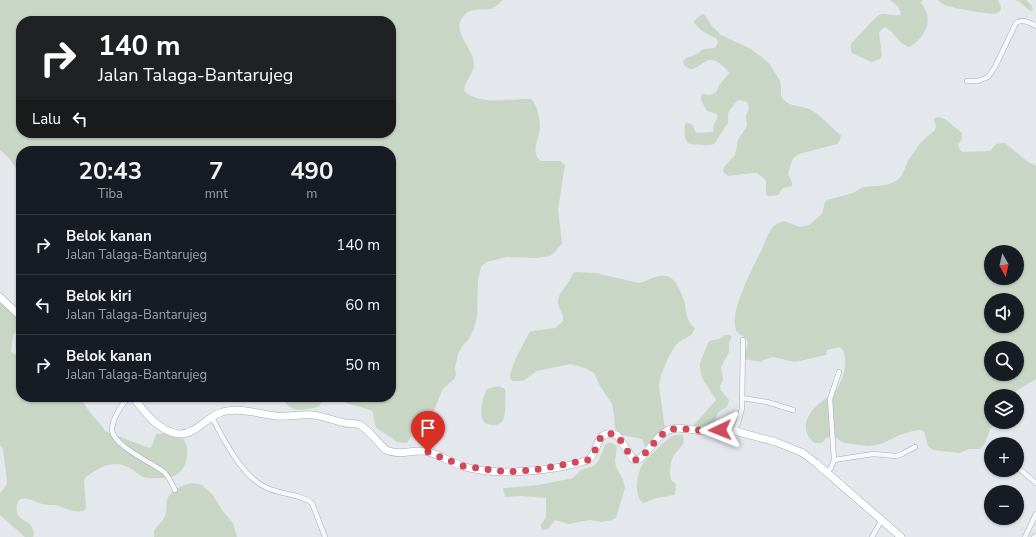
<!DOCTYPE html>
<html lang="id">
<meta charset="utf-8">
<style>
body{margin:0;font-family:"Nunito Sans",sans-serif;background:#242831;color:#f1f3f6;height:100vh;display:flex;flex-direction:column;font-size:15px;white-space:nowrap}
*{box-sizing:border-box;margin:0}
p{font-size:13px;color:#9ea1a6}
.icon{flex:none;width:22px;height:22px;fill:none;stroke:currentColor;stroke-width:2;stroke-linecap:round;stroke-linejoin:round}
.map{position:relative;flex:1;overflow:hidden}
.drawer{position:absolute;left:16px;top:146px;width:380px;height:256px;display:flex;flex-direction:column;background:#171b24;border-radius:16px;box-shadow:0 1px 3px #0004}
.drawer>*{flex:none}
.banner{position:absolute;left:16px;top:16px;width:380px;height:122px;border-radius:16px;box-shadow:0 1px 3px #0004;background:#202124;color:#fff;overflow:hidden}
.needle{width:26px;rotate:172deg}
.buttons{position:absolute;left:984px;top:245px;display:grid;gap:8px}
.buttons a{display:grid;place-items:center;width:40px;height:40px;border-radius:50%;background:#171b24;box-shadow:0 1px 3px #0004;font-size:20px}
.pin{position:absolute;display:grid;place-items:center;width:34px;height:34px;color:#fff;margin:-41px -17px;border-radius:50% 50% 50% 0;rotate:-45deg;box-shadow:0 0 4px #0007}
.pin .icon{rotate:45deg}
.me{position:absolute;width:44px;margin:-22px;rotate:268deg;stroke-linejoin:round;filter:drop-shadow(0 0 3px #0008)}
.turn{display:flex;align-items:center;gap:14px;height:84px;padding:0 16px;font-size:18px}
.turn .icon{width:52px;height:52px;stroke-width:2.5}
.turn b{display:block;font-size:28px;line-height:34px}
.then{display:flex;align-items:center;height:38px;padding:0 16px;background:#0003;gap:8px;font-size:15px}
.eta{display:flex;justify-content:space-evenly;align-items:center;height:68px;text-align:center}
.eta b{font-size:24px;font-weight:700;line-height:28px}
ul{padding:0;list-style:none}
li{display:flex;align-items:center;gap:12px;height:60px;padding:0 16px;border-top:1px solid #363941}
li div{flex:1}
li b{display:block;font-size:15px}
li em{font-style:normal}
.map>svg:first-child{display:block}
.green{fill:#c9d6c5;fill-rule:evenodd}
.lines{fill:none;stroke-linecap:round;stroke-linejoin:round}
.street-casing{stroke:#a9aeb7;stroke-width:5.5}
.primary-casing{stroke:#a3abb8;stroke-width:8}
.street{stroke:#f7f8fa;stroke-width:4.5}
.primary{stroke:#fff;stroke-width:7}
.route{stroke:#d1495b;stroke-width:7;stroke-dasharray:0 12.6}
</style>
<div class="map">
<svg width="1036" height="537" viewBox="0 0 1036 537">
<rect width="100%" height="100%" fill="#e4e7ec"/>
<g class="green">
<path d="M0,0H503C499,3 495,8 490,9C479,11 471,6 462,18C452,32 473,48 474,63C475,73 464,81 464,91C479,105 509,99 528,99H531C538,105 540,120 540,129C539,138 530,154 541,161H560L565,165L558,209L562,243L555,252L550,256L536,258L507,257L486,262L481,267L478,280L477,317L473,331L468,340L463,345L458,354L455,368L456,374L455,378L442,390L433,414C428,418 422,417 418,422C412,428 412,437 407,443L397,442L377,428L375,425L373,412L370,410L346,403L336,397H391V151H21V175L8,157L0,150ZM21,21H391V133H21Z"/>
<path d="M889,0H923L921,2C922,6 925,7 926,11C932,25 921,41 909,47C896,42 893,29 884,27L879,33L882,55L880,59L871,62L852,53C851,50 850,47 851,44C852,42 877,16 879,15C886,12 894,17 901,15C900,7 896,4 889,0Z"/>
<path d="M937,0H998C1000,5 1004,10 997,13C993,16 955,8 948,6C944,5 941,3 937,0Z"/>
<polygon points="1015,0 1026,0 1032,6 1033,10 1030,11 1020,2"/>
<path d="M704,14L712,26L721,35L751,49L769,63L780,81L781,88V96C787,107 798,105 809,109C821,114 829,127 841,135L840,140L837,144L799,154L793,158L788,173L792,183V186L783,188L778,195L769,196L766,195V180L757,173H752L728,176L723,172L724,167L735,155L738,140L747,126L746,115L749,109L747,102L740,100L737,101L729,111L728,114V123L714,144C709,146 705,145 701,145C698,144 693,145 690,144C683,141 684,128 686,122L693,125L695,131L697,133L713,132C714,129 713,126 714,124C716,119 719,119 717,114L707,111L701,100V96L703,94L710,95L716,92L720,84L729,73C726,68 723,66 719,63C709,55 702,65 693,69H690L684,65L683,61L686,58L697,54L703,49L715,48L718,43L717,39L702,31L694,23V21L701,15Z"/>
<path d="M939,117L945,119L962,133V139L958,145L960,150L963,152L990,151L996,144L1005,143L1027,161L1036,166V379L1016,391L1013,396H991V422H999C984,429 991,440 980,449H969L960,453L933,450L928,446L924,431L920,430L913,431L900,435L881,444L868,446L844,443L833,436L826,438L822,443H815C798,430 807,413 821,402C825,398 830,396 833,393C843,384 851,357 840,347L827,350L826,355L795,362L773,357L763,360L761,362L743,359L748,343L747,339L737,332C727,314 753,268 761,251C765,243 767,234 773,227C776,224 780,222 784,221L800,227L809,225L822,214L825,202L827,200L853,193L863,187L887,185L896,181L901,177L908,161L920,143L935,130L936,126L934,120L935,118ZM991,252H1017V278H991ZM991,300H1017V326H991ZM991,348H1017V374H991Z"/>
<path d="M576,272L596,273L639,283C648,281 656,274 666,276C675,277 681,292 684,300C687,310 685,321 695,328C692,338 682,338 676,345C669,354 660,375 659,386L665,429L650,444L645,447L642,439L622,435L615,428L614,415L612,404L600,386L594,373L585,368L570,364L537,371L523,381H512L510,378V375L515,360L529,333L531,331L555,328L563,321C564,314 557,308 558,300C559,291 570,284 573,273Z"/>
<path d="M0,303L19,318L18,327L13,336L11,352L21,358V397H81C85,410 98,419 105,431L149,448L152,446L156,434C165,433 176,433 183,439C191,448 187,466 179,473C175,477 169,477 164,478C157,478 150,479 143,477C139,475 136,472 133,470C120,461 107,463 95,471C90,474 86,475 84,481L86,509C76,516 65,507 55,505C51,505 46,505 42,504C34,502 26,495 18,501C10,525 38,517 33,537H25L0,515V493L6,486L7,482L3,449L0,445Z"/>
<path d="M725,335H730L732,337L729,342V352L721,367L723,380L720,386L721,390L729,400L727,407C716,412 716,415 715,427L694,426V425L716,400L702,378L700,368V363L709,341L719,339Z"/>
<path d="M499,386L505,389C506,394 505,399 505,404C505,414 506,425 493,425C490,425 486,424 484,422C478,415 483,396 487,389Z"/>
<path d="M284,397H327L322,402L318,407C306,410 286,414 284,397Z"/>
<path d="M674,435H682C688,443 679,448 675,454C670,460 669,473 671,480L676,484L675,494L674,495L657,498L643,503C633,495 637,472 644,462C647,458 651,455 655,451C662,445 665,440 674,435Z"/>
<polygon points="608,443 612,443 617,446 615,461 616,467 623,479 625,488 616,518 612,520 601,522 590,520 568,524 555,520 548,529 543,530 541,528 541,525 546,517 546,498 522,496 505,497 503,489 504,488 539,485 573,478 581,470 594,466 599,460 605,445"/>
<path d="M192,483L202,485L212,494L222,510L233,523L237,537H154V531C157,525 163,522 165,516C167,511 166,505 167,500C170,490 183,485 192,483Z"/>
</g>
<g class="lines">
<g class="street-casing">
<g id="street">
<path d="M967,81H978L988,77L995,67L1016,23C1022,18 1030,23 1036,26"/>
<path d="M128,397C121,406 112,419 112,430C113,446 153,463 164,472C169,477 172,484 175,490"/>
<polyline points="742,398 767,402 793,410"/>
<path d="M212,417C223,439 242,476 265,487C280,495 299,493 312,503L325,537"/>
<polyline points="735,431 739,420 742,408 743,340"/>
<polyline points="834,460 873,454 896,456 902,454 915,447"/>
<polyline points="1017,467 1036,483"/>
<polyline points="827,472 831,468 834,460 830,399 839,372"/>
<polyline points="872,537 881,521"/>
<polyline points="1025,537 1036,514"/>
<polyline points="1034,537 1036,536"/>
</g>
</g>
<g class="primary-casing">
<g id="primary">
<polyline points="0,297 21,317"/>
<path d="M133,397C145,413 158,431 179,434C196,435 207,416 222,412C238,407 260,414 276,416C288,417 301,414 313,415C324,416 334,421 345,423C350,424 355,423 360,425C368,429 379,444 386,450C403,457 414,448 428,452C440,455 450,462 462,466C495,477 556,471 588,460C600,452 594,428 617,435L633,459L636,460L641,458L660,436L668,430L678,428L704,431H735L776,442L791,448L803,453L816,463L901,537"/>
</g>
</g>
<use href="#street" class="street"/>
<use href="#primary" class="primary"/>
</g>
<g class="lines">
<path class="route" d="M428,452L463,466L507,472L534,470L588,460C600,452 594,428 617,435L632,458L635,460L640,459L660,436L668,430L678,428L704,431L720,430"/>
</g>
</svg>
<div class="buttons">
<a><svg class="needle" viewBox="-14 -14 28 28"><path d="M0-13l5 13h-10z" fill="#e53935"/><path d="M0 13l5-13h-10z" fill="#9ea1a6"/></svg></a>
<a><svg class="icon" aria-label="sound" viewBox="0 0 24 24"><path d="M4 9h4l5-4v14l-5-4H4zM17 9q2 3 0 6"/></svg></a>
<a><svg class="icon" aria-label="search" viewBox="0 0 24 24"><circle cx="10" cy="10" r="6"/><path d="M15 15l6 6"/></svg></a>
<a><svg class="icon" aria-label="layers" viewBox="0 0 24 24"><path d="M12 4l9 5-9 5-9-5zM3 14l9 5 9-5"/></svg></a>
<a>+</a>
<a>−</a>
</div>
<div class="pin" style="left:428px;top:452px;background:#d93025"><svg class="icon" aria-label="arrive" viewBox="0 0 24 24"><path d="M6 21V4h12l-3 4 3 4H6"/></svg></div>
<svg class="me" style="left:720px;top:430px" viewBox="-20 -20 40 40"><path d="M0-17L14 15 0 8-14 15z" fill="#d1495b" stroke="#fff" stroke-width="4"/></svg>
<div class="banner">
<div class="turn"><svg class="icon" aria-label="right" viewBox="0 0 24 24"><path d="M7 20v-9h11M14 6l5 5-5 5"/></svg><div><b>140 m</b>Jalan Talaga-Bantarujeg</div></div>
<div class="then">Lalu<svg class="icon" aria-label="left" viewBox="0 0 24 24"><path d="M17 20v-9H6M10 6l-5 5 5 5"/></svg></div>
</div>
<section class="drawer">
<div class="eta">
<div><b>20:43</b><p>Tiba</p></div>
<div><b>7</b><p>mnt</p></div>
<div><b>490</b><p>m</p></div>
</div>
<ul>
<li><svg class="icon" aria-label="right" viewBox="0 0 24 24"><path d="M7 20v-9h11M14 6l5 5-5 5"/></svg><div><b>Belok kanan</b><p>Jalan Talaga-Bantarujeg</p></div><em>140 m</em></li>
<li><svg class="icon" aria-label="left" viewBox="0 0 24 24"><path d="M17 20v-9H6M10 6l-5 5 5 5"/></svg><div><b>Belok kiri</b><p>Jalan Talaga-Bantarujeg</p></div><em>60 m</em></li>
<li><svg class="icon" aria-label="right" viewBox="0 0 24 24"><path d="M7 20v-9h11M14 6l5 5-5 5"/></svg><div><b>Belok kanan</b><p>Jalan Talaga-Bantarujeg</p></div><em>50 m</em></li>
</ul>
</section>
</div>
